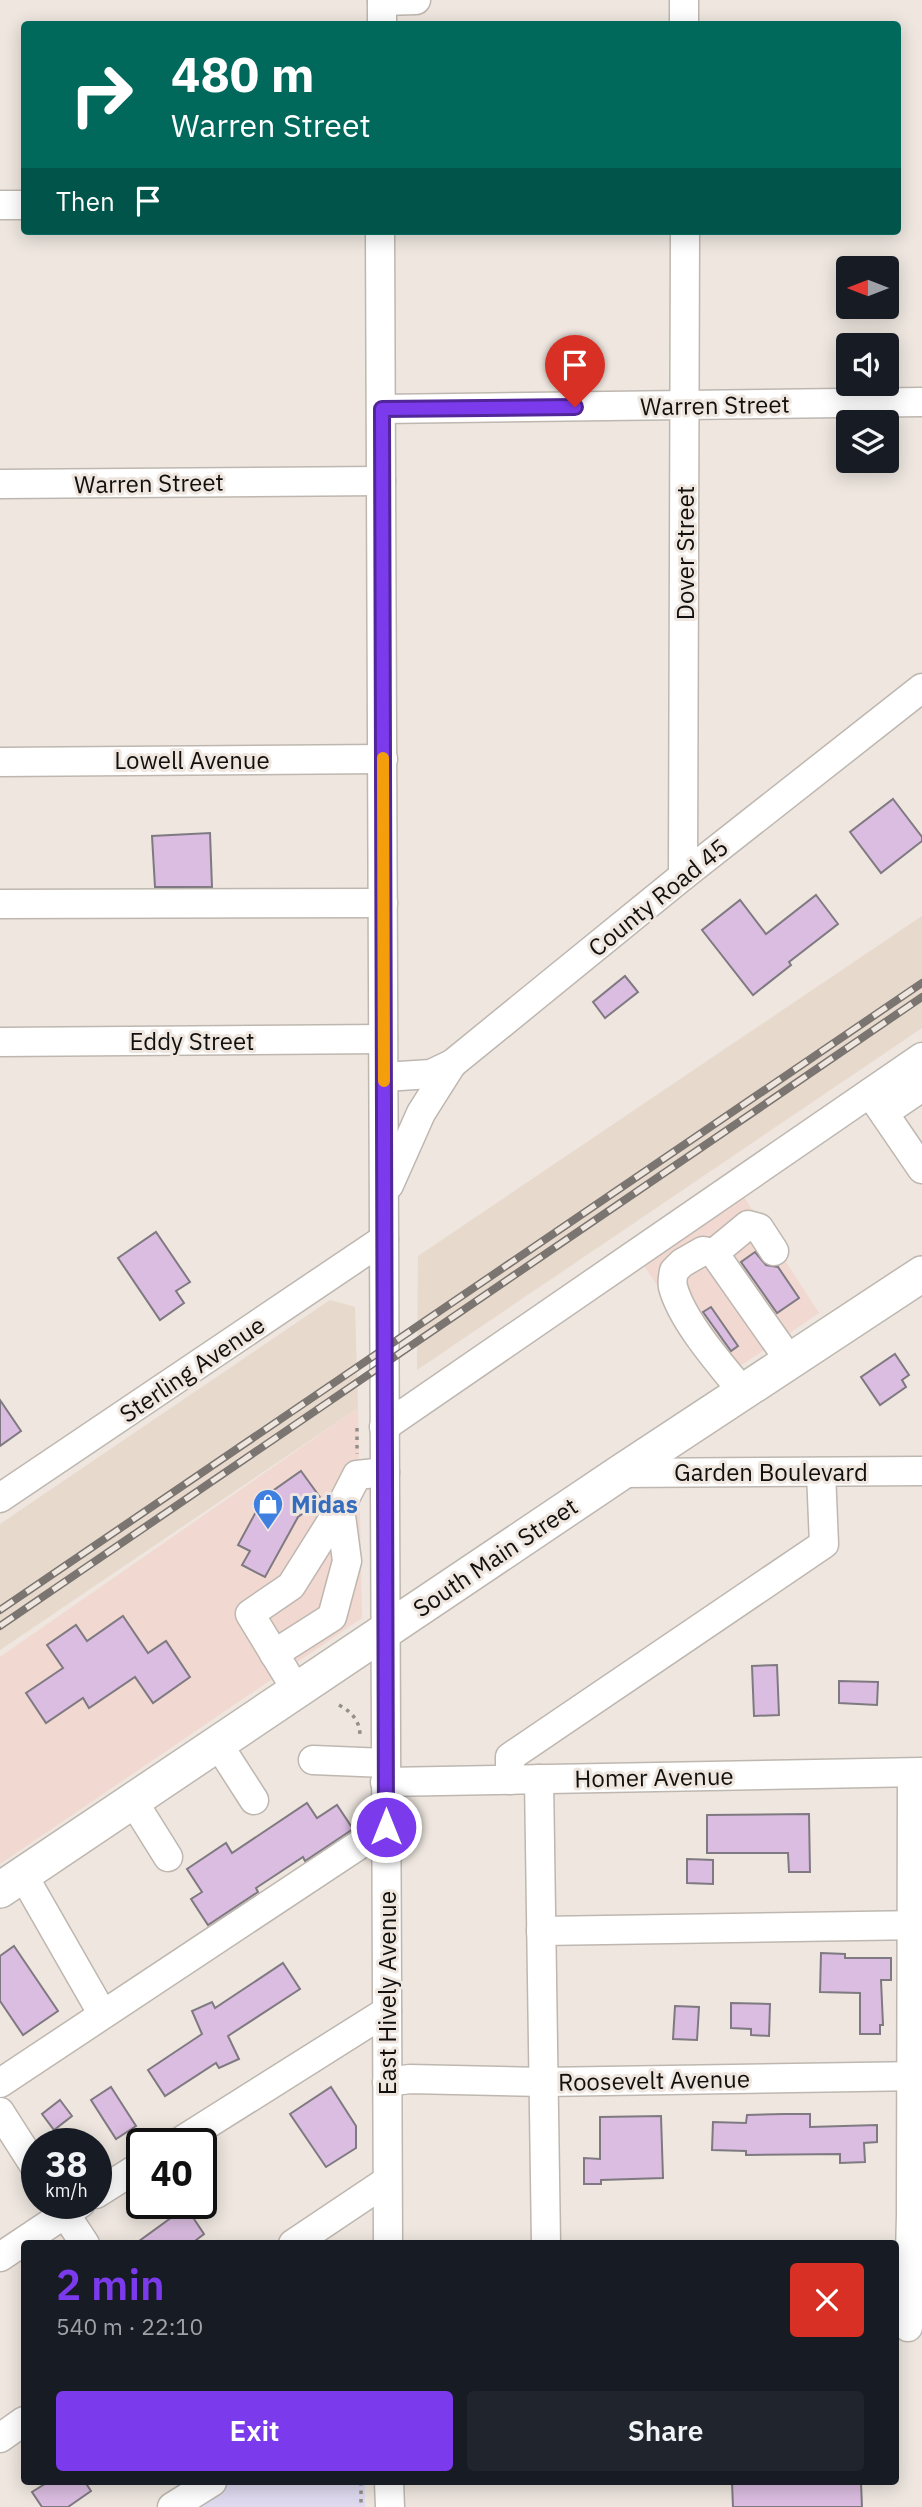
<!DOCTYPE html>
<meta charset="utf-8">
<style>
body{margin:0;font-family:"IBM Plex Sans",sans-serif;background:#20242c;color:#f1f3f6;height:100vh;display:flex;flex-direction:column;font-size:26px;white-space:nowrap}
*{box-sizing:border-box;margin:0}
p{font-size:23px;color:#9ea1a6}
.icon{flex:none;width:38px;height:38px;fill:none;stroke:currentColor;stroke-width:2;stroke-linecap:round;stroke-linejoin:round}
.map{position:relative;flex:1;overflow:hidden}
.side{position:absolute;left:21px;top:2240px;width:878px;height:245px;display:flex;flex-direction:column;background:#171b24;border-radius:7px;box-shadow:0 4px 18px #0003}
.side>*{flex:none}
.top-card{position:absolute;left:21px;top:21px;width:880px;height:214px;border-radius:7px;box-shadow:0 4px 18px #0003;background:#00695c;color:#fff;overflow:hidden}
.needle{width:46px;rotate:270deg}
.controls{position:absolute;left:836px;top:256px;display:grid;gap:14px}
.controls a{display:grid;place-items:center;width:63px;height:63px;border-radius:7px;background:#171b24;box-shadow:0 4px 18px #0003;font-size:35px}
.speed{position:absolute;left:21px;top:2128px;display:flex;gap:14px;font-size:35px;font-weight:700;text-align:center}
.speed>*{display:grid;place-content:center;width:91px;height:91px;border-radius:50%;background:#171b24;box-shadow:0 4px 18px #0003;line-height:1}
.speed small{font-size:18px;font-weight:400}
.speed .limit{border:4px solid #111;border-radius:10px;background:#fff;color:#111}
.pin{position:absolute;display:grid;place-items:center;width:60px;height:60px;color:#fff;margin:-72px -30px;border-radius:50% 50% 50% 0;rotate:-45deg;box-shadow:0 0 7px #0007}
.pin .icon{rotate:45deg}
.me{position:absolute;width:77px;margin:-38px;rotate:0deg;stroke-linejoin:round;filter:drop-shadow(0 0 5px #0008)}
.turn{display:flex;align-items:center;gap:24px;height:147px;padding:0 35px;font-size:32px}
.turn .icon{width:91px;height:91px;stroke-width:2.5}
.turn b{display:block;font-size:49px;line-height:60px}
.then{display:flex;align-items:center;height:66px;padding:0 35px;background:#0003;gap:14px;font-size:26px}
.round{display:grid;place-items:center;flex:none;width:74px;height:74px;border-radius:7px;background:#20242c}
.headline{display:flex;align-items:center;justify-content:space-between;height:119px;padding:0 35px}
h1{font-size:42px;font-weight:600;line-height:52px;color:#7c3aed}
.cta{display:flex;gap:14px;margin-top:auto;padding:14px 35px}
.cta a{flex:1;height:80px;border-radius:7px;background:#7c3aed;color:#fff;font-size:28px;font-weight:600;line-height:80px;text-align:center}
.cta a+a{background:#20242c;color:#f1f3f6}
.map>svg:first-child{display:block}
.commercial{fill:#f1d8d0}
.built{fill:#e8d9cd}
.education{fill:#dfdaf0}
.building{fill:#dbbde1;stroke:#7f7a81;stroke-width:2}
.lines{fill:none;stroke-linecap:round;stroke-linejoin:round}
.minor-casing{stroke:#beb7b0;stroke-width:31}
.major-casing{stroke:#beb7b0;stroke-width:38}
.path{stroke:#938e89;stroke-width:3.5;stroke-dasharray:3.5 5;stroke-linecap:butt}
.minor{stroke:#fff;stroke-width:28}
.major{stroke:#fff;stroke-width:35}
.rail-casing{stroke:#7a7570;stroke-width:8}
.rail{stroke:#eee6df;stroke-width:5;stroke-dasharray:16;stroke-linecap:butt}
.route-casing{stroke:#51269a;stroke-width:18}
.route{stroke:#7c3aed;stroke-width:12}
.slow{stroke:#f59e0b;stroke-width:12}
.labels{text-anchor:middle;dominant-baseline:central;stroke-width:6;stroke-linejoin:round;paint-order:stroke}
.street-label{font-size:24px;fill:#12100e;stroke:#eee6df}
.shop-label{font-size:24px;font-weight:bold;fill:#366cbe;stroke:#eee6df;text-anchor:start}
</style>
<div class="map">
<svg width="922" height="2507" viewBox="0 0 922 2507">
<rect width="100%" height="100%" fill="#eee6df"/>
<g class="commercial">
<polygon points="742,1194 819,1313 721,1379 642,1263"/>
<polygon points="358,1408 362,1618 0,1864 0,1657"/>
</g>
<g class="built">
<polygon points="922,916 922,1028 417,1370 418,1256"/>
<polygon points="330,1300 355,1307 358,1408 0,1650 0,1524"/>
</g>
<polygon class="education" points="232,2482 365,2482 365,2507 194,2507"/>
<g class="building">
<polygon points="893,799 922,837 922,841 881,873 850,832"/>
<polygon points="210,833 212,887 155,887 152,836"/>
<polygon points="816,895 838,924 789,962 791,965 753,995 702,930 740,900 766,934"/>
<polygon points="625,976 638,992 605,1018 593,1002"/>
<polygon points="156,1232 190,1282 176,1291 184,1303 160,1320 118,1258"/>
<polygon points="755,1252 766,1265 778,1267 799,1298 777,1313 741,1262"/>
<polygon points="711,1307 738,1346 731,1351 703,1312"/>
<polygon points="895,1354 909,1375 902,1380 906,1387 880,1405 861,1377"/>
<polygon points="0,1400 21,1431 0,1446"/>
<polygon points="301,1471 322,1500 298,1517 265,1577 242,1565 250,1551 238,1545 264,1497"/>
<polygon points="123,1616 148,1653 166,1641 190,1677 153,1703 135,1677 89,1708 83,1698 46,1723 26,1693 63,1668 47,1645 76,1625 87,1641"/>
<polygon points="777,1665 779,1715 754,1716 752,1666"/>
<polygon points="839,1681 878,1682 877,1705 839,1703"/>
<polygon points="307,1803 317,1818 337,1805 353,1829 305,1861 303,1857 256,1888 258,1892 208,1925 191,1899 202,1892 187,1869 226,1843 232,1853"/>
<polygon points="809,1814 810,1872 789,1872 788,1853 707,1853 707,1815"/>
<polygon points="687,1859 713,1860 713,1884 687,1883"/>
<polygon points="14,1946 58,2011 23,2035 0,2001 0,1956"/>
<polygon points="821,1953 845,1954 845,1958 891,1958 891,1980 881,1980 883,2025 880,2025 880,2034 860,2034 860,1993 820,1992"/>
<polygon points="283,1963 300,1989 228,2036 239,2059 219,2068 216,2063 165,2096 148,2070 202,2034 192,2011 212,2002 215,2008"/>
<polygon points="731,2003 770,2004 769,2036 751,2035 751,2029 731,2028"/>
<polygon points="675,2006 699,2007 697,2040 673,2039"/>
<polygon points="111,2087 136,2126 116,2139 91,2100"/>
<polygon points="331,2087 356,2126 356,2148 326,2167 290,2114"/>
<polygon points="60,2100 72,2116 54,2130 42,2114"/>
<polygon points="784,2114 810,2114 810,2127 877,2125 877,2142 864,2143 865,2162 840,2163 840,2154 746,2155 746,2151 712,2150 713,2122 746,2123 747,2115"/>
<polygon points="661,2116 663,2178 601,2180 601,2184 584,2184 584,2158 600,2159 600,2117"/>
<polygon points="186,2207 204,2234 191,2244 135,2244"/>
<polygon points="48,2482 85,2482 91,2491 68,2507 42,2507 32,2492"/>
<polygon points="732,2482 861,2482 862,2507 733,2507"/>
</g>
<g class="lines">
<g class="minor-casing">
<g id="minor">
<polyline points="684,0 684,24"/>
<polyline points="382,1 416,0"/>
<polyline points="382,24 382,0"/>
<polyline points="0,205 24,205"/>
<polyline points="380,231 388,2244"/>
<polyline points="382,409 922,402"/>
<polyline points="0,484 381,481"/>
<polyline points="0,762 383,759"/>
<polyline points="683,876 685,231"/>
<polyline points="0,904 383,903"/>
<polyline points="0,1042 383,1039"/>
<polyline points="384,1077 431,1074 452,1064 683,876 922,688"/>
<polyline points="870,1093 922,1169"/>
<polyline points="884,1113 922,1087"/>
<polyline points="389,1185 421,1113 452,1064"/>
<polyline points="714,1253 748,1225 759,1228 774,1251"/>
<path d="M743,1392C721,1365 682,1321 673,1287C672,1283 673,1276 674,1271L682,1263L703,1251L714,1253L790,1361"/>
<polyline points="384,1427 922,1057"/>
<polyline points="620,1473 922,1471"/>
<polyline points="0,1498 384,1239"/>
<polyline points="274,1654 332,1617 347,1561 340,1508"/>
<polyline points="297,1691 250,1614 291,1586 340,1508 357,1475 385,1472"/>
<polyline points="218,1744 254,1800"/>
<polyline points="313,1760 385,1763"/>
<polyline points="539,1779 546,2244"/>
<polyline points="510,1780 510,1757 824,1544 821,1472"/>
<polyline points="385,1782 922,1772"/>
<polyline points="133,1801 168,1857"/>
<polyline points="23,1875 102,2013"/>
<polyline points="541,1931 922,1925"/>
<polyline points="387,2082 410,2079 543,2082 922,2076"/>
<polyline points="0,2083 386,1827"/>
<polyline points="0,2112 37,2170"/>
<polyline points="176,2144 387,2011"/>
<polyline points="96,2194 142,2165"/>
<polyline points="58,2203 85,2244"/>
<polyline points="293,2244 387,2181"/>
<polyline points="0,2257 81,2203"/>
<polyline points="908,2327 911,2216 912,1773"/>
<polyline points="0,2438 24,2421"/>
<polyline points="389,2482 390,2507"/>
<polyline points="172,2507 212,2482"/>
</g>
</g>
<g class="major-casing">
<polyline id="major" points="0,1890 620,1473 922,1274"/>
</g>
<g class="path">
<polyline points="357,1428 357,1454"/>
<path d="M339,1705C352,1712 360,1721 360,1736"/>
<polyline points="361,2482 361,2507"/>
</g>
<use href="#minor" class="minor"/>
<use href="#major" class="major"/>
<g class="rail-casing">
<g id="rail">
<polyline points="0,1610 922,983"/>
<polyline points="0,1626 922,997"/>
</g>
</g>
<use href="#rail" class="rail"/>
</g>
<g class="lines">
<g class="route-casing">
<polyline id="route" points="386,1827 382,409 575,407"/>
</g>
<use href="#route" class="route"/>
<polyline class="slow" points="383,758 384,1081"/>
</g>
<defs>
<g id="shop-pin" transform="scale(1.575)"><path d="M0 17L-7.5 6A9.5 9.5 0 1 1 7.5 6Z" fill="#3f7fe0" stroke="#eee6df"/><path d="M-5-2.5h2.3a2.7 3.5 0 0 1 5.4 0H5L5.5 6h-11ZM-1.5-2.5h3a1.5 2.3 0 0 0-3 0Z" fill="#fff"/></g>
</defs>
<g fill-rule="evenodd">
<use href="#shop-pin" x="268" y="1504"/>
</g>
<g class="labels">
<g class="street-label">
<text transform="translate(715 405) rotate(-1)">Warren Street</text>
<text transform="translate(149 483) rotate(-1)">Warren Street</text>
<text transform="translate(685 553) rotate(-90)">Dover Street</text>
<text x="192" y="760">Lowell Avenue</text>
<text transform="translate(658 897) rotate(-39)">County Road 45</text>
<text x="192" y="1041">Eddy Street</text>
<text transform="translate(192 1369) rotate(-34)">Sterling Avenue</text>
<text x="771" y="1472">Garden Boulevard</text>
<text transform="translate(495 1557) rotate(-34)">South Main Street</text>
<text transform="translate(654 1777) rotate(-1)">Homer Avenue</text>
<text transform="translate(387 1993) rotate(-90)">East Hively Avenue</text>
<text transform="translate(654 2080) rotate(-1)">Roosevelt Avenue</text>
</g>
<g class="shop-label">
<text x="291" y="1504">Midas</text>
</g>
</g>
</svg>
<div class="controls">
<a><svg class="needle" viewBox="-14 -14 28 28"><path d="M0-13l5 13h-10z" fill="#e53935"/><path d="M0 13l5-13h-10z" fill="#9ea1a6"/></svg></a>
<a><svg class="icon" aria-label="sound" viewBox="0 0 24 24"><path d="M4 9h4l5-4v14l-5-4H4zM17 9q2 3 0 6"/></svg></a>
<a><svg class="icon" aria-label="layers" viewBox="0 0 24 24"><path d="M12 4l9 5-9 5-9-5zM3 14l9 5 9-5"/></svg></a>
</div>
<div class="speed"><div>38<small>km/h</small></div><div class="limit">40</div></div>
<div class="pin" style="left:575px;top:407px;background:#d93025"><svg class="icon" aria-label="arrive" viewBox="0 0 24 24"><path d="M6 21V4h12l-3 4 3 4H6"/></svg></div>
<svg class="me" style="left:386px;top:1827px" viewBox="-20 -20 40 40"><circle r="17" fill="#7c3aed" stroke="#fff" stroke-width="3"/><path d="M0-11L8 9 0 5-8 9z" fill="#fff"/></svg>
<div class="top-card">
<div class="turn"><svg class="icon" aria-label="right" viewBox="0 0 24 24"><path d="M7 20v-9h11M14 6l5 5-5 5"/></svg><div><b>480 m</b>Warren Street</div></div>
<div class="then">Then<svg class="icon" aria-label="arrive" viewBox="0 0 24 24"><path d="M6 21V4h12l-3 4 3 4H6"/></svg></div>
</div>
<section class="side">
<div class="headline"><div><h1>2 min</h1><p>540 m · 22:10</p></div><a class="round" style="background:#d93025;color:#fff"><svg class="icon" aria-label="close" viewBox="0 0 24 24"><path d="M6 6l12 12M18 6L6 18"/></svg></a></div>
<div class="cta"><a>Exit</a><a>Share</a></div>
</section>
</div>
